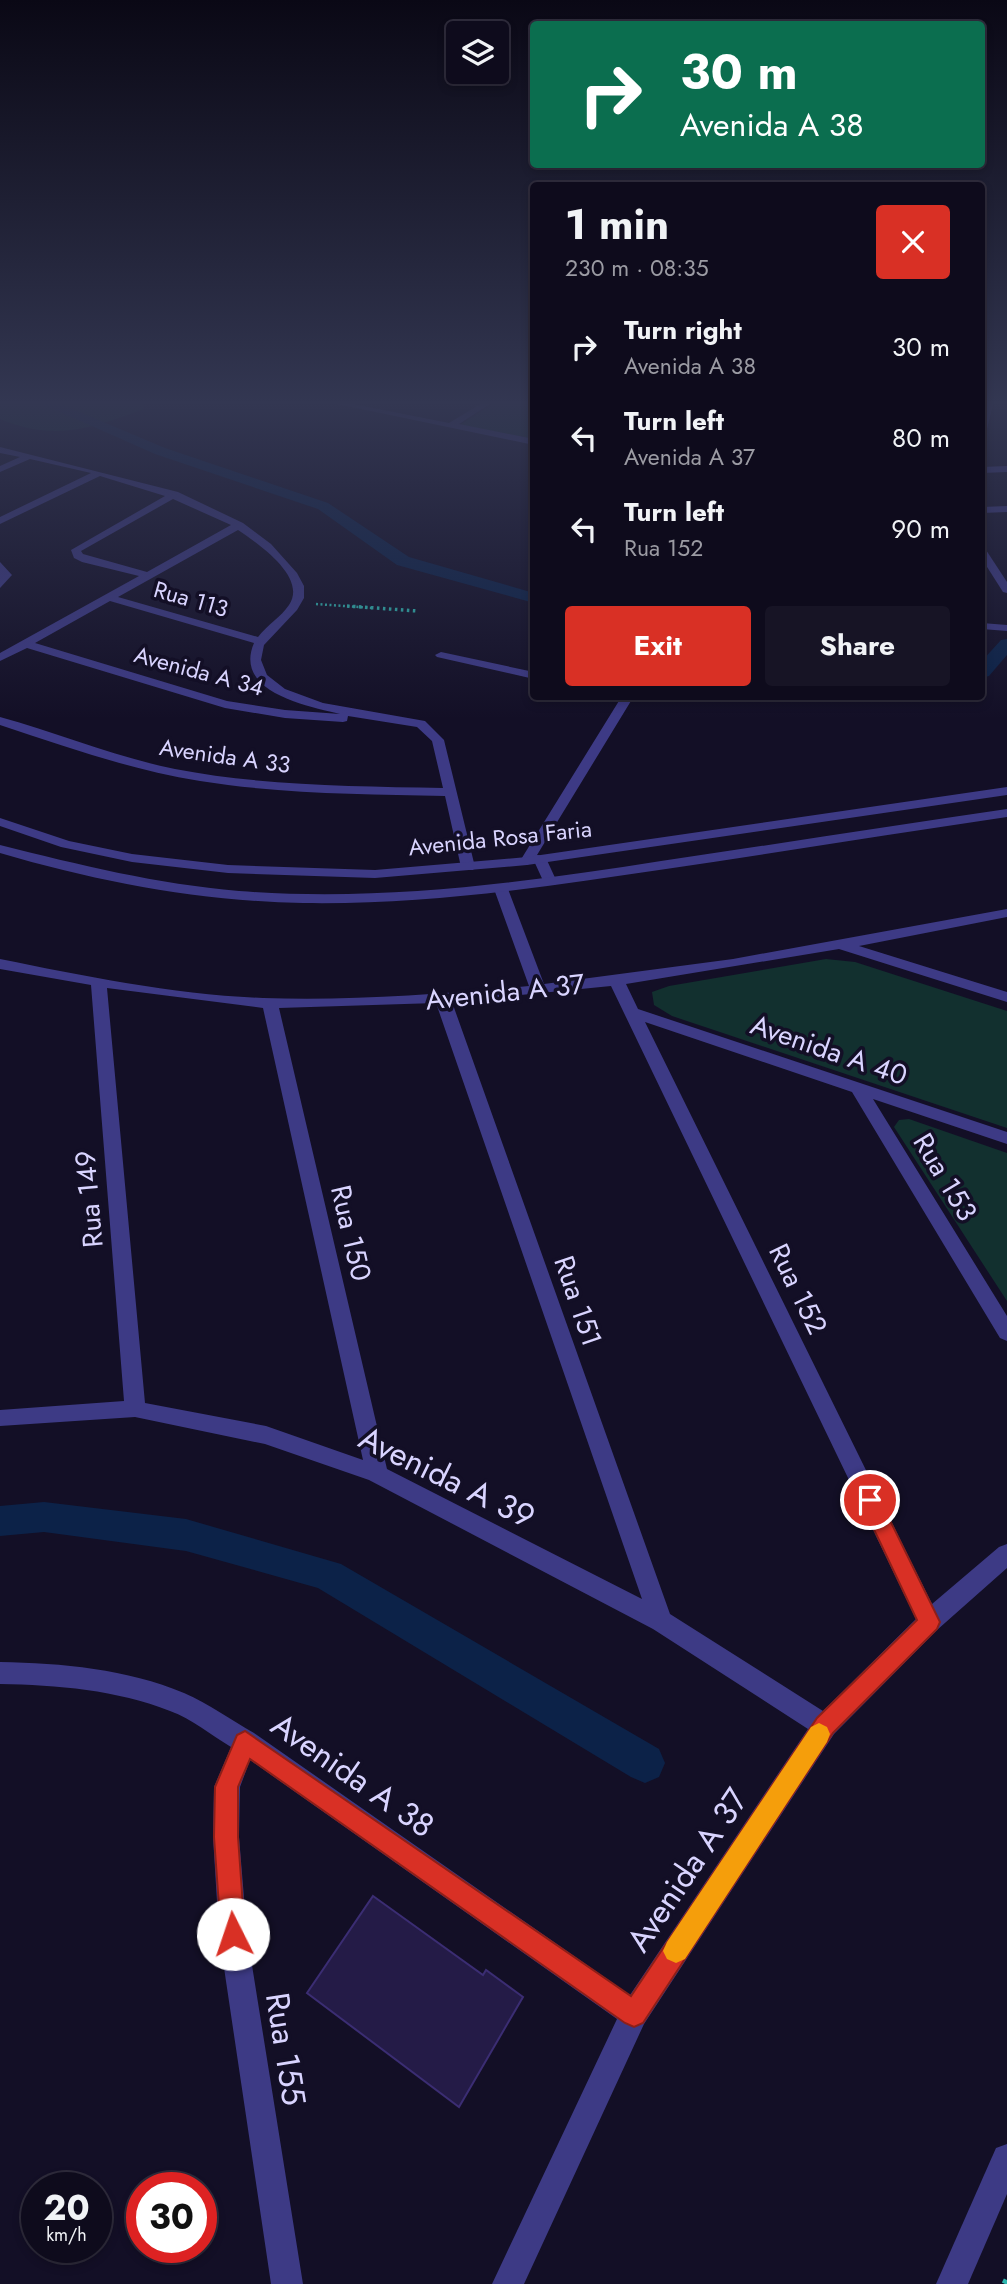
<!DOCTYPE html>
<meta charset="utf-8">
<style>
body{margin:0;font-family:Jost,sans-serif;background:#171425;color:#f1f3f6;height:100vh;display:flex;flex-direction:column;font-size:26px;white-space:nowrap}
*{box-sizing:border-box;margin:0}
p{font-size:23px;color:#9b9ba3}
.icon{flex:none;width:38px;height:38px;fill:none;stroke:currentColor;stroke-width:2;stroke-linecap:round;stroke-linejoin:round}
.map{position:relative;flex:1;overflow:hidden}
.panel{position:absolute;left:530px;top:182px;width:455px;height:518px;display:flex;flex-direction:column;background:#0e0b1c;border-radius:7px;box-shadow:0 4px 10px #0003,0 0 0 2px #2e2b3b}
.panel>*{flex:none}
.hud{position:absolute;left:530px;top:21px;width:455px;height:147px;border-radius:7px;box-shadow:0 4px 10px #0003,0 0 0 2px #2e2b3b;background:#0b6e4f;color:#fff;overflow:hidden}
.tools{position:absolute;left:446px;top:21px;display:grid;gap:14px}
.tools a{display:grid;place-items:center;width:63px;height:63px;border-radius:7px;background:#0e0b1c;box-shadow:0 4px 10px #0003,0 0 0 2px #2e2b3b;font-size:35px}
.speed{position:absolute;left:21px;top:2172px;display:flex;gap:14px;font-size:35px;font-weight:700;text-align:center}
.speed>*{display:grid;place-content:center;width:91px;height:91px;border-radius:50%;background:#0e0b1c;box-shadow:0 4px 10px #0003,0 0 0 2px #2e2b3b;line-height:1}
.speed small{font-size:18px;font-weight:400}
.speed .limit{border:10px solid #d22;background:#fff;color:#111}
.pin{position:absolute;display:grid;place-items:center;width:60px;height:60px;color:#fff;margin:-30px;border:4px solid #fff;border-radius:50%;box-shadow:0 2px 7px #0007}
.me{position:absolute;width:77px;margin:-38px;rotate:356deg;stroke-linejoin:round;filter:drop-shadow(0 0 5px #0008)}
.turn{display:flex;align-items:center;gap:24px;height:147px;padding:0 35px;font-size:32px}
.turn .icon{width:91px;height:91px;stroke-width:2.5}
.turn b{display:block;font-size:49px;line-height:60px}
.round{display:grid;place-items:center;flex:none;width:74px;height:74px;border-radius:7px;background:#171425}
.summary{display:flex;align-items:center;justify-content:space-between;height:119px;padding:0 35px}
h1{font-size:42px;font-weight:700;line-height:52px}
.cta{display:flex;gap:14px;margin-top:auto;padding:14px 35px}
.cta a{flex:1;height:80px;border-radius:7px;background:#d93025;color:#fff;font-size:28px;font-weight:700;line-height:80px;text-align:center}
.cta a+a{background:#171425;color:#f1f3f6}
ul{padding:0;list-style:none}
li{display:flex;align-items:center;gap:21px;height:91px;padding:0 35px}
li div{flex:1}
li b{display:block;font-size:26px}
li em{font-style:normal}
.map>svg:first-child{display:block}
.green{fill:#12302f}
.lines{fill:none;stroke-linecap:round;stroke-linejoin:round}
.canal{fill:#0c2248;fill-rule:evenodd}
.building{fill:#241b47;stroke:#3b2d73;stroke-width:2}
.path-far2{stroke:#2fb8b0;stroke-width:2.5;stroke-dasharray:2 2.5;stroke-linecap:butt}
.path-far1{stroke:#2fb8b0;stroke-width:3.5;stroke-dasharray:2.5 3.5;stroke-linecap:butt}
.path{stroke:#2fb8b0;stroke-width:7;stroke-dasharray:5 8;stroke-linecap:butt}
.minor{fill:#3d3a85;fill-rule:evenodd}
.tertiary{fill:#3d3a85;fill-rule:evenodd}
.route{fill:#d93025;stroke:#8d1f18;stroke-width:2}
.slow{fill:#f59e0b}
.labels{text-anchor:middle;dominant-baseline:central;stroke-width:7;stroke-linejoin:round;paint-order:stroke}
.far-street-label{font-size:23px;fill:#d9d4ff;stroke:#130f26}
.street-label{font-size:28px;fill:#d9d4ff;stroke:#130f26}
.near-street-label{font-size:33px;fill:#d9d4ff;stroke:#130f26}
</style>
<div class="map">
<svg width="1007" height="2284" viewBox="0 0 1007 2284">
<rect width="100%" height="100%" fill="#130f26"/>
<g class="green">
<path d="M0,400H142L144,409C91,428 56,442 0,419Z"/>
<polygon points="499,400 534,400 534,433 529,438 460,425"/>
<polygon points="826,959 855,962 1007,1011 1007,1128 672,1016 654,1005 652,992 669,986"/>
<polygon points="909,1119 1007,1153 1007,1301 894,1127 899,1120"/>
</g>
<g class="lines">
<g class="canal">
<polygon points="33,400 51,400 165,448 328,503 409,557 534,593 534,603 397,565 318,509 155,454"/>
<polygon points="1007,639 1007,655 989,676 982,678 982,661 1001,640"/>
<polygon points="44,1502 186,1519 341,1564 659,1749 665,1763 659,1777 645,1783 631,1777 318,1588 186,1551 44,1532 0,1536 0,1506"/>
</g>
</g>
<polygon class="building" points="373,1896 483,1975 486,1970 523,1997 459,2107 307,1993"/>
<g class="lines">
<polyline class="path-far2" points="316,604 373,608"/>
<polyline class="path-far1" points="347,606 418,611"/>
<polyline class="path" points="1005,2284 1007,2280"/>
<g class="minor">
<polygon points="318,400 333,400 449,423 487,400 496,400 459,424 534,439 534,445"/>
<polygon points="986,400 994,400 986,433 982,436 982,416"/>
<path d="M0,447L178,492L243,523L271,544L297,573L304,586V598L297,610L264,645L261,660L267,675L285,689L323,703L425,721L444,740L475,867L473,870H463L461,867L445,796C363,794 281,794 200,781C131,770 66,747 0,725V717C59,733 115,757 175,769C263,786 354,786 443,788L432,741L417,727L348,716L347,721L343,722L285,718L225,708L27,648L0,661V653L139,576L82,562L74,558L71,550L165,496L100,476L0,524V517L91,473L30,459L0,472V466L20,457L0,453ZM173,499L231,525L147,572L83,554L81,551ZM238,530C257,543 308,577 289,605C281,617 267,625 258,637L118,597ZM110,601L254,643C233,692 307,706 340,714L285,710L227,701L35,643Z"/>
<polygon points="1007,466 1007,472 982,473 982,467"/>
<polygon points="1007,506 1007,512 982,513 982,507"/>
<polygon points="982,549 986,550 1007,582 1007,593 1003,592 982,559"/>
<polygon points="0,562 12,575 0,588"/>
<polygon points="982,623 1007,625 1007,631 982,629"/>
<polygon points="441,652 534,672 534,679 437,657 435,655"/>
<polygon points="622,696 634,696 537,855 545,856 557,882 555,885 545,885 534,861 527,865 520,861"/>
<path d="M501,885L508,889L544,984L733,959L1007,909V917L859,946L1007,992V1002L839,949L626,984L638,1009L1007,1132V1144L873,1099L1007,1316V1341L1000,1338L852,1092L645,1022L932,1604L999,1547L1007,1544V1568L937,1630L834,1734L644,2024L524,2284H492L617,2019L250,1760L240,1787L239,1837L247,1934L303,2284H271L219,1934L213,1837L214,1787L231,1747C211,1735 192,1719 170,1711C117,1690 57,1685 0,1684V1662C62,1663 127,1669 184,1693C209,1704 231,1720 254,1733L630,1995L808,1729L653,1629L369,1480L265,1444L135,1417L0,1426V1410L124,1401L91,985L0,969V959C84,976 178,995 263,998C352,1001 441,994 529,986L494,889ZM611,986L916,1619L823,1711L670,1614L452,1002ZM107,988L263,1008L363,1460L266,1426L145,1403ZM436,1003L642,1599L387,1469L279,1008Z"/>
</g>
<g class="tertiary">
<polygon points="1007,787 1007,795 527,865 375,878 228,873 132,862 61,847 0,826 0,818 69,841 132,854 228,865 375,870 527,857"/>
<path d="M1007,809V817C893,834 780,852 666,869C545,887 425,905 303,903C199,901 99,882 0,853V845C80,865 157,884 239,891C381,902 521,883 661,861C776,844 892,826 1007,809Z"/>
<polygon points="1007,2144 1007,2194 968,2284 936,2284 996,2148"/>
</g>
</g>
<linearGradient id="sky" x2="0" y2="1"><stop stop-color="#0a0815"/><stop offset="0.56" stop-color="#333752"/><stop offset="1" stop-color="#333752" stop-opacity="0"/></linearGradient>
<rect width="1007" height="719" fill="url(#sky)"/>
<polygon class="route" points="870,1492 877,1494 940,1622 937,1629 833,1733 643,2023 634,2027 625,2023 250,1759 238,1787 238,1837 245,1934 242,1942 233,1946 224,1942 221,1934 214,1837 215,1787 237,1735 245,1731 631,1996 817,1718 917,1620 860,1500 863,1494"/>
<polygon class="slow" points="819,1723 827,1727 830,1734 827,1742 685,1959 676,1963 667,1959 663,1951 667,1942 811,1727"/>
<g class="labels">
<g class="far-street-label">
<text transform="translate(191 599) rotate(16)">Rua 113</text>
<text transform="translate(199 671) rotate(15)">Avenida A 34</text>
<text transform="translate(225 756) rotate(8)">Avenida A 33</text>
<text transform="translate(500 838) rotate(-6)">Avenida Rosa Faria</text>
</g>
<g class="street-label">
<text transform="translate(505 992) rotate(-6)">Avenida A 37</text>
<text transform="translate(829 1050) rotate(19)">Avenida A 40</text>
<text transform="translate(945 1177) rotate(59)">Rua 153</text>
<text transform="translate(89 1199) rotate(-95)">Rua 149</text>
<text transform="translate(351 1233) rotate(77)">Rua 150</text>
<text transform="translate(798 1289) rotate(64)">Rua 152</text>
<text transform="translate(578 1301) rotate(71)">Rua 151</text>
</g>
<g class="near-street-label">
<text transform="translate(447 1477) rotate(26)">Avenida A 39</text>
<text transform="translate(353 1775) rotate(35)">Avenida A 38</text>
<text transform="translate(687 1870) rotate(-56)">Avenida A 37</text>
<text transform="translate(286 2049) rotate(81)">Rua 155</text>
</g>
</g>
</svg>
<div class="tools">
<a><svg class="icon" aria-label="layers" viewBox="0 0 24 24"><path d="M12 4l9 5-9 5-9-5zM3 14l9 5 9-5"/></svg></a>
</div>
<div class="speed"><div>20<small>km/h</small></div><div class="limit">30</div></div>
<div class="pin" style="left:870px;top:1500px;background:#d93025"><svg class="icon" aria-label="arrive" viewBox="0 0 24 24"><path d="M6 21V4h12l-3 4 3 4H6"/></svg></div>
<svg class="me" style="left:233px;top:1934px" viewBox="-20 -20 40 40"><circle r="19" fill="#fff"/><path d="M0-13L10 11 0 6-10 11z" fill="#d93025"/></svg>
<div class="hud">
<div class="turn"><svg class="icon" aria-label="right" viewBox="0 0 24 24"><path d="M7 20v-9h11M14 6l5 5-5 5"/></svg><div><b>30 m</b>Avenida A 38</div></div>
</div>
<section class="panel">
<div class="summary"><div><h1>1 min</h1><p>230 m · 08:35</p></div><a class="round" style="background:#d93025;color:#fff"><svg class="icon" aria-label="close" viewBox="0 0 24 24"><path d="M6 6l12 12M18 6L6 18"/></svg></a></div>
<ul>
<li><svg class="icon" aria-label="right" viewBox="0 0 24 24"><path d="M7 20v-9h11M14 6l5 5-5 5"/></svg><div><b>Turn right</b><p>Avenida A 38</p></div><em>30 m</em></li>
<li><svg class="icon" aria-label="left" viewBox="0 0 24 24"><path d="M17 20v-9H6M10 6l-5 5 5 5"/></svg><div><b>Turn left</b><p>Avenida A 37</p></div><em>80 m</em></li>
<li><svg class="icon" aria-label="left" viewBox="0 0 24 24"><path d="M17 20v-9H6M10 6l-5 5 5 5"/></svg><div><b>Turn left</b><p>Rua 152</p></div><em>90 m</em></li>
</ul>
<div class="cta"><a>Exit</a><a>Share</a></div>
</section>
</div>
